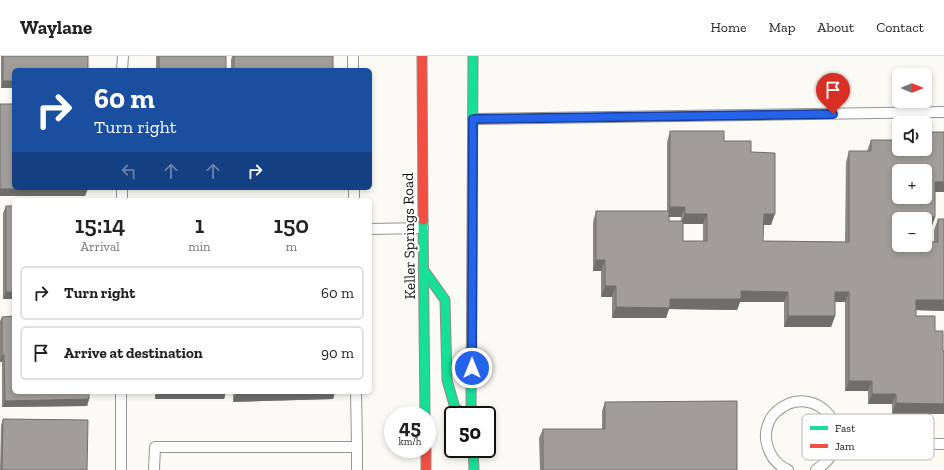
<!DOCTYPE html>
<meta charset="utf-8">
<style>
body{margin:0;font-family:"Zilla Slab",serif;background:#f6f6f6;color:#222;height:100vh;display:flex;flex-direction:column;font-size:15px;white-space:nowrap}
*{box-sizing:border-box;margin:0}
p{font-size:13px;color:#767676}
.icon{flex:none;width:22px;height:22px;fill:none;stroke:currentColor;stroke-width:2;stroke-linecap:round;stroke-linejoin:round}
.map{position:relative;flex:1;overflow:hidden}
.details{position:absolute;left:12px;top:142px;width:360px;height:196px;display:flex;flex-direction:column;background:#fff;border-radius:6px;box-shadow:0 2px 6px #0003}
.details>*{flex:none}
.banner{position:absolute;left:12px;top:12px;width:360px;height:122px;border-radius:6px;box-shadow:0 2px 6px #0003;background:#1a4fa0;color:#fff;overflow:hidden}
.needle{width:26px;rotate:90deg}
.controls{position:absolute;left:892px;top:12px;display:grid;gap:8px}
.controls a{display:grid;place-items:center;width:40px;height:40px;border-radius:6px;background:#fff;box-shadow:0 2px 6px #0003;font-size:20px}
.speed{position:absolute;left:384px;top:350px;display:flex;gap:8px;font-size:20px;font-weight:700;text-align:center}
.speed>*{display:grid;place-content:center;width:52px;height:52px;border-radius:50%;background:#fff;box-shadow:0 2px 6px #0003;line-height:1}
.speed small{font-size:10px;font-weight:400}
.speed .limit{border:2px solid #111;border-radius:6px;background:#fff;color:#111}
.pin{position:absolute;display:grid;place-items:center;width:34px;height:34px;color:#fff;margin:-41px -17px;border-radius:50% 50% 50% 0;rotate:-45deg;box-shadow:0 0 4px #0007}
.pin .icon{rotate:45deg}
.me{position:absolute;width:44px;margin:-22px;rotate:0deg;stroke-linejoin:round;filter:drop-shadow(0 0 3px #0008)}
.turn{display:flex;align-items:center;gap:14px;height:84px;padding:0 16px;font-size:18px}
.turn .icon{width:52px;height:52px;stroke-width:2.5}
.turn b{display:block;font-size:28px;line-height:34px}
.lanes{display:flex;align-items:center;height:38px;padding:0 16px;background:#0003;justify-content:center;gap:20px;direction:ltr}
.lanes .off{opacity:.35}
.eta{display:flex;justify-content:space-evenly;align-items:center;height:68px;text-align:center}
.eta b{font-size:24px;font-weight:600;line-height:28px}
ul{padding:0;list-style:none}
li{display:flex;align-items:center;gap:12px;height:54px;margin:0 8px 6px;padding:0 8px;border:2px solid #e0e0e0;border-radius:6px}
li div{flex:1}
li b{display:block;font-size:15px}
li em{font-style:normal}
header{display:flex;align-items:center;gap:24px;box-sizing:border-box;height:56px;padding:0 20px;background:#fff;border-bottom:1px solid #e0e0e0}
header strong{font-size:19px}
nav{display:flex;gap:22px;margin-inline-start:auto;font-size:14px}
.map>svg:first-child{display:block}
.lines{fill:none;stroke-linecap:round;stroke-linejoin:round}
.lane-casing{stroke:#969593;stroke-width:12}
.fast-casing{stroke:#8d8c8a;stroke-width:11}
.jam-casing{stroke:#8d8c8a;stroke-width:11}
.lane{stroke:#fffefe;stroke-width:10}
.fast{stroke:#16e098;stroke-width:9}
.jam{stroke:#f24e42;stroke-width:9}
.wall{fill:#8a8784;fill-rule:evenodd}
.shaded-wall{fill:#706e6c}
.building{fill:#a09d9a;stroke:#706e6c;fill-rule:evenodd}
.route-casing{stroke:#184099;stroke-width:10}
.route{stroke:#2563eb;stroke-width:7}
.labels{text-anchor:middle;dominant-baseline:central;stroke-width:4;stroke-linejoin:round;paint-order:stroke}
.street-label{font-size:15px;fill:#101010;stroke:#fff}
.key{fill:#fff;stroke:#b7b7b7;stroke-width:1}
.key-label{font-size:11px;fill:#101010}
</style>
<header>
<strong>Waylane</strong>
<nav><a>Home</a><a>Map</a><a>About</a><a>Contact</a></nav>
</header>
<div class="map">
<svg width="944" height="414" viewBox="0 0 944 414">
<rect width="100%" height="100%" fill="#fcfaf5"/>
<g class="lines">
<g class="lane-casing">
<g id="lane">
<polyline points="353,0 353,14"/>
<polyline points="122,14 123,0"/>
<polyline points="473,63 944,56"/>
<polyline points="354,132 354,144"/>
<polyline points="122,144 122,132"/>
<polyline points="370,173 423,172"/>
<polyline points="837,386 944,388"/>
<polyline points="121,414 121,336"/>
<polyline points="154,414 155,391 357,391 356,336"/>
<polyline points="357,414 357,391"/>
<path d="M788,414C775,408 768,397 766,383C765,374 769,362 776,356C814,321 867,380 816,414"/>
</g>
</g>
<g class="fast-casing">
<g id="fast">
<polyline points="423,164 425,359"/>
<polyline points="423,213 445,244 447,324 455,352 466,359"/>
<polyline points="471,359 473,0"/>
<polyline points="473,393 474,414"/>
</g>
</g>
<g class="jam-casing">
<g id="jam">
<polyline points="422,0 423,164"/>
<polyline points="426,393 426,414"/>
</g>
</g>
<use href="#lane" class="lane"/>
<use href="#fast" class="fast"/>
<use href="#jam" class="jam"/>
</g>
<g class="wall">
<polygon points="1,0 88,0 14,14 14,32 1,32"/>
<rect x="156" y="0" width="70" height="14"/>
<polygon points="232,0 333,0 333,14 231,14 231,4"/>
<path d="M670,75L724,85L751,96L771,169H763V185L845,186L846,106L849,95H867L871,84H893L896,76L944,136H935V161L931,172H925V163L899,189L934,186V174L938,163H944V255L916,254V260L935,275L943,295H944V358H892V348H868V335H845V246H835V260L831,271H784V246H740L737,254L669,253L666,262H612V241H601V215H593V166L596,155H667V86ZM669,161H681V165H669ZM683,168H703V185H683Z"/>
<polygon points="6,150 14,243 3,243 3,157"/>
<polygon points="2,261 89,343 87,350 2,351 2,306 0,306 0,265"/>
<polygon points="155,336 226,336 224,343 155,343"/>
<polygon points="233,336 335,336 333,343 233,346"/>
<polygon points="605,346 737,414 540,414 539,382 543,373 602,373 602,355"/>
<polygon points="3,363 87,414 0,414 1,369"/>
</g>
<g class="shaded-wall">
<polygon points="3,25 14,25 14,32 1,32"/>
<polygon points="935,126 944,126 944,136 931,136"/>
<polygon points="0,133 88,133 85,140 0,140"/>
<polygon points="670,151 685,151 681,161 667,161"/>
<polygon points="685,158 707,158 703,168 681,168"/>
<polygon points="764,158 775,158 771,169 760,169"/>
<polygon points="916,161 935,161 931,172 925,172 925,163 915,163"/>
<polygon points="596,204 605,204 601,215 593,215"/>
<polygon points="605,230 616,230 612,241 601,241"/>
<polygon points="741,235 788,236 784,246 740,246 737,254 669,253 666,262 612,262 616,251 670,243"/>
<polygon points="6,236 14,236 14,243 3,243"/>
<polygon points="835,236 849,236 845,246 831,246"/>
<polygon points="916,244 944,244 944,255 912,254"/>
<polygon points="788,260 835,260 831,271 784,271"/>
<polygon points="2,299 4,299 2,306 0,306"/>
<polygon points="849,325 872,325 868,335 845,335"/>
<polygon points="157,336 226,336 224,343 155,343"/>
<polygon points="256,336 335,336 333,343 233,346 236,337"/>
<polygon points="872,338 896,338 892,348 868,348"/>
<polygon points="89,343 87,350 2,351 5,345"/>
<polygon points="896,347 944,348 944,358 892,358"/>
</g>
<g class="building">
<polygon points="3,0 88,0 88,14 14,14 14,25 3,25"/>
<rect x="159" y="0" width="67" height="14"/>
<rect x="234" y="0" width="99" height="14"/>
<polygon points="0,48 14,48 14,132 88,132 88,133 0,133"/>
<path d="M670,75H724V85H751V96L775,97V158H764L763,185L849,186V95H871V84H896V76H899V93H925V76H944V126H935V161H916V163H899V189H925V186H938V163H944V244H916V260H935V275H943V295H944V348L896,347V338H872V325H849V236H835V260H788V236L741,235V243H670V252L616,251V230H605V204H596V155H669V165H683V185H707V158H685V151H670ZM899,115H925V141H899Z"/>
<rect x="6" y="150" width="8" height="86"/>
<polygon points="14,260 14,336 89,336 89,343 5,345 4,299 2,299 2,261"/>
<polygon points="236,336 256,336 236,337"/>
<polygon points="737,345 737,414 543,414 543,373 605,373 605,346"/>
<polygon points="3,363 88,364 87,414 2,414"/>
</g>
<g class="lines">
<g class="route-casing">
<polyline id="route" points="472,312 473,63 833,58"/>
</g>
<use href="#route" class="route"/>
</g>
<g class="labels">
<g class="street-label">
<text transform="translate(409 180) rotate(-91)">Keller Springs Road</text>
</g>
</g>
<rect x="802" y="358" width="132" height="46" rx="6" class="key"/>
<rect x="810" y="370" width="18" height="4" fill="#16e098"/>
<rect x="810" y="388" width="18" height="4" fill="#f24e42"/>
<g class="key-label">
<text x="835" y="376">Fast</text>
<text x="835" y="394">Jam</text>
</g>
</svg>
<div class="controls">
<a><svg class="needle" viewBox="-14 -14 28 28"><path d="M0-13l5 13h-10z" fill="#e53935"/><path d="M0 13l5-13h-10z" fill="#767676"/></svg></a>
<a><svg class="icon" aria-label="sound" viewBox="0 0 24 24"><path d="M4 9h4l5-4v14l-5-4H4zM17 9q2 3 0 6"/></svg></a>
<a>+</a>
<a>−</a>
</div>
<div class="speed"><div>45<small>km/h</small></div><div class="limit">50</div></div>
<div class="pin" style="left:833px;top:58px;background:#d93025"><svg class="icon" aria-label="arrive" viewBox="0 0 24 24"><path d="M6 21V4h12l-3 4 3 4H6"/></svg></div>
<svg class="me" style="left:472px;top:312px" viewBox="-20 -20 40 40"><circle r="17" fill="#2563eb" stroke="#fff" stroke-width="3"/><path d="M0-11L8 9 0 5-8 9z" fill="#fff"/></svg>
<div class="banner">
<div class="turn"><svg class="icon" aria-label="right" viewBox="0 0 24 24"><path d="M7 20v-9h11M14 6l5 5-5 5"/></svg><div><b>60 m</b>Turn right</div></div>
<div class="lanes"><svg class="icon off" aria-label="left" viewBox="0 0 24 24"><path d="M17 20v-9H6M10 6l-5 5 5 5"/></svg><svg class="icon off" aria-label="ahead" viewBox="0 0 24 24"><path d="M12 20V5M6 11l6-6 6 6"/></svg><svg class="icon off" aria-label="ahead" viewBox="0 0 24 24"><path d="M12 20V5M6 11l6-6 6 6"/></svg><svg class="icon" aria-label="right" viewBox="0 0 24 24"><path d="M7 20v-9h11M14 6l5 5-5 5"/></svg></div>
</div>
<section class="details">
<div class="eta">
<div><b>15:14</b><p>Arrival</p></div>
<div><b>1</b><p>min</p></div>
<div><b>150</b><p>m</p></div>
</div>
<ul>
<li><svg class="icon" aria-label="right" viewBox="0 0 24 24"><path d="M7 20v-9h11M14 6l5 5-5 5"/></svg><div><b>Turn right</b></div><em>60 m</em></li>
<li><svg class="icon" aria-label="arrive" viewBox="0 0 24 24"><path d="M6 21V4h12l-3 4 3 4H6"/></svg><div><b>Arrive at destination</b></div><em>90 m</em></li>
</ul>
</section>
</div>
